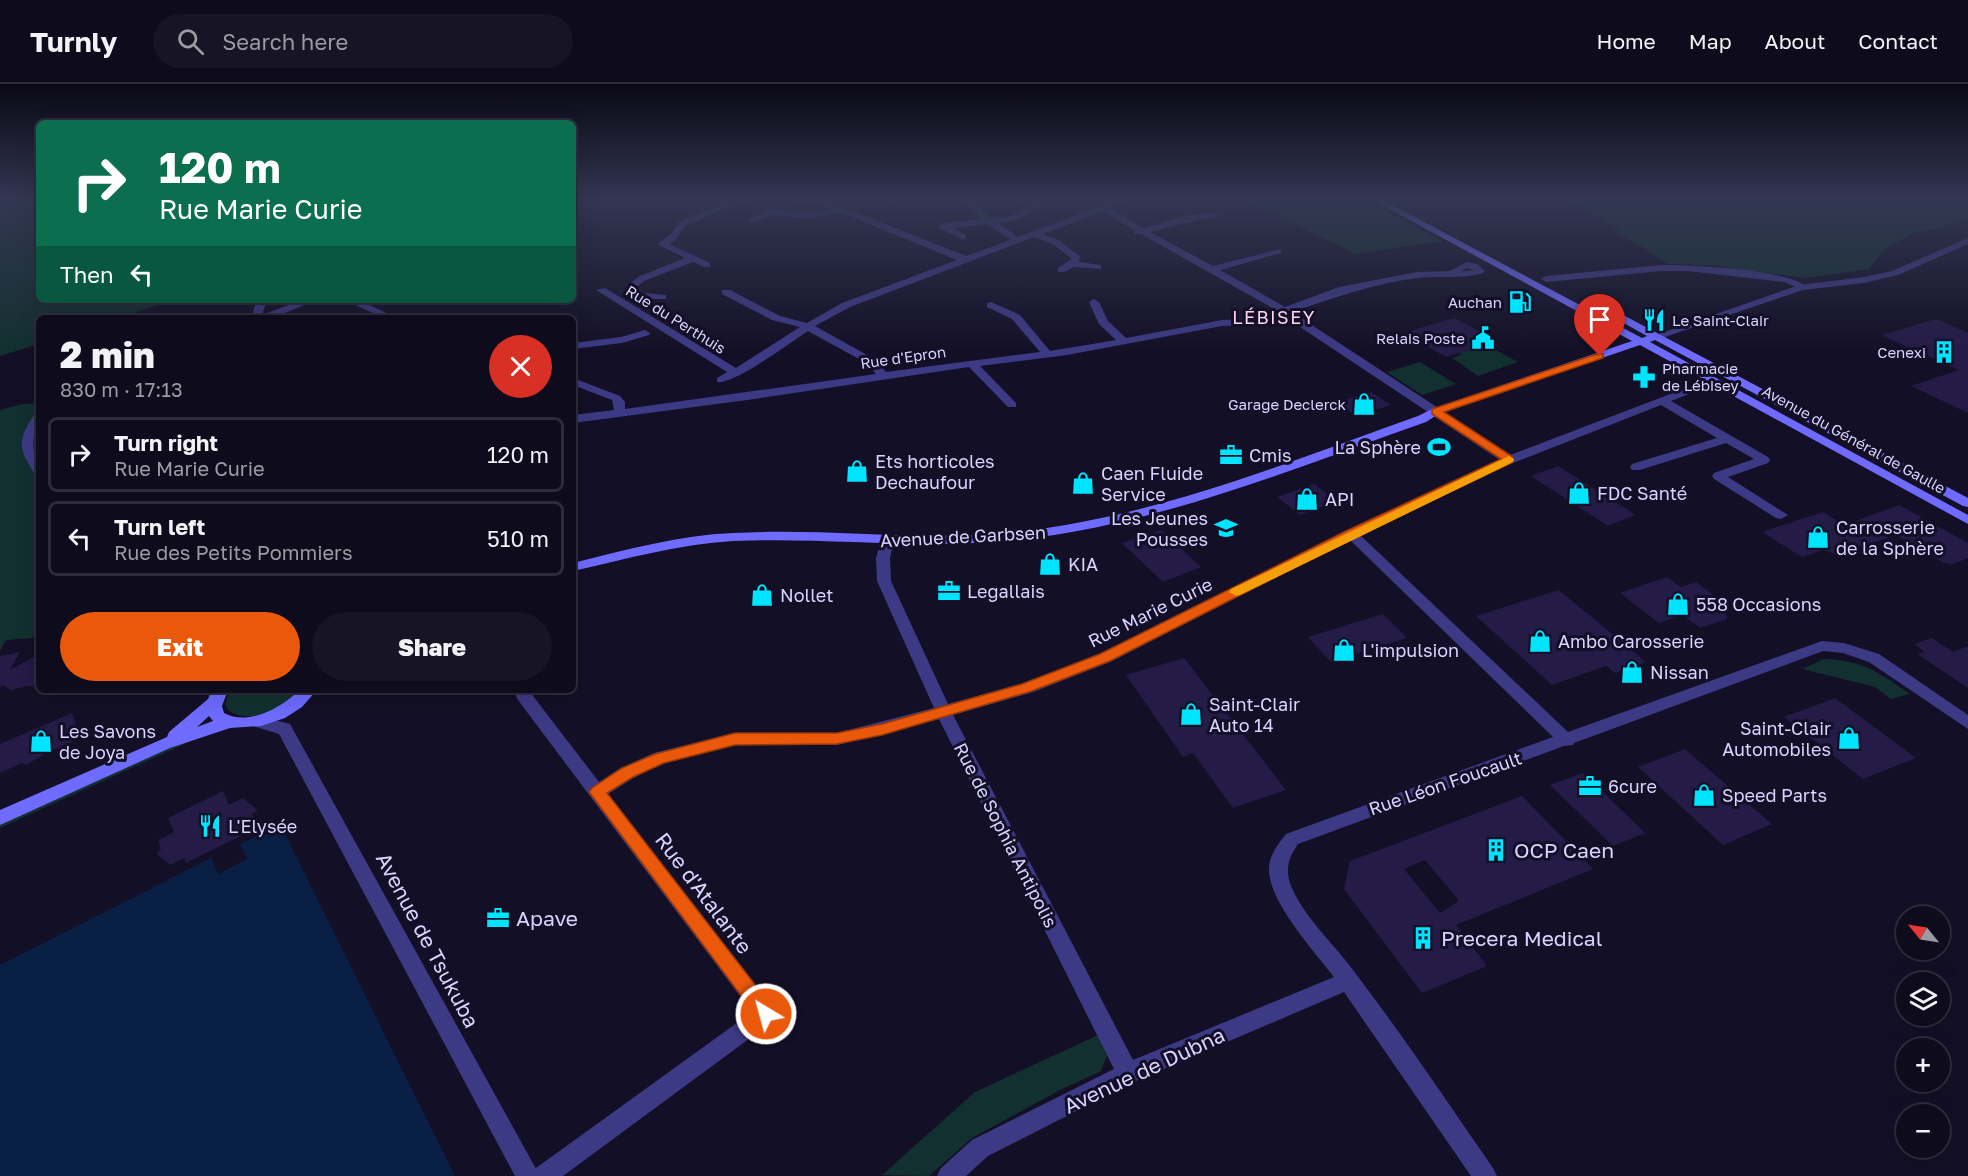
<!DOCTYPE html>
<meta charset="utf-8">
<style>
body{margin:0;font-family:"Golos Text",sans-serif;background:#171425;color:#f1f3f6;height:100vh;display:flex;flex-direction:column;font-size:22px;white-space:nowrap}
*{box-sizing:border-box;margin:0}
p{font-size:20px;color:#9b9ba3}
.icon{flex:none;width:33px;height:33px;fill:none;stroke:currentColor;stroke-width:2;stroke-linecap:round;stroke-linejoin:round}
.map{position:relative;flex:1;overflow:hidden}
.panel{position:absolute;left:36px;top:231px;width:540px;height:378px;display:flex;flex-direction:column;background:#0e0b1c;border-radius:9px;box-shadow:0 6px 24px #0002,0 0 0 2px #2e2b3b}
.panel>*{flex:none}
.hud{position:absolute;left:36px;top:36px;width:540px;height:183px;border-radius:9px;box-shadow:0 6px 24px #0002,0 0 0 2px #2e2b3b;background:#0b6e4f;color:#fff;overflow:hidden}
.needle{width:39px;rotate:300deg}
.buttons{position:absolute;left:1896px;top:822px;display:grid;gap:12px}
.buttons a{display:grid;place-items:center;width:54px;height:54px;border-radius:50%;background:#0e0b1c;box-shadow:0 6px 24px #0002,0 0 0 2px #2e2b3b;font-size:30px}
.pin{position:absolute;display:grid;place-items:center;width:51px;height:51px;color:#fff;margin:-62px -26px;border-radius:50% 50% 50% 0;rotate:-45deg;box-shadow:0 0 6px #0007}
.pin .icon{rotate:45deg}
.me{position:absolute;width:66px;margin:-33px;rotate:323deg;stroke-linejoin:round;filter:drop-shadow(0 0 4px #0008)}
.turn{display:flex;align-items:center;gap:21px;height:126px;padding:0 24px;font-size:27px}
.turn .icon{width:78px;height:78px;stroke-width:2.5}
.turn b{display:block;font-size:42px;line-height:51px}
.then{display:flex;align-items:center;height:57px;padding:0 24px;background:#0003;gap:12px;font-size:22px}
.round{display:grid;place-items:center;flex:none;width:63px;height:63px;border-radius:32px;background:#171425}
.head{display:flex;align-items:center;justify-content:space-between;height:102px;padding:0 24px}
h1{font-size:36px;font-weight:800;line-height:45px}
.cta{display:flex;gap:12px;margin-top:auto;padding:12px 24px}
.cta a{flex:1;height:69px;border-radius:36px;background:#ea580c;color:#fff;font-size:24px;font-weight:800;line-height:69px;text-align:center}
.cta a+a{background:#171425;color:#f1f3f6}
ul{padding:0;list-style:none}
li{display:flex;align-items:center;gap:18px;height:75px;margin:0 12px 9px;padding:0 12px;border:3px solid #2e2b3b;border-radius:9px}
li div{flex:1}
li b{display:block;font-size:22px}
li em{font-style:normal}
header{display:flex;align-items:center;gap:36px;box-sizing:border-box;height:84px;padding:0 30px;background:#0e0b1c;border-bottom:2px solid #2e2b3b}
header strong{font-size:28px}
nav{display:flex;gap:33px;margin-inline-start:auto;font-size:21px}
.search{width:420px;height:54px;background:#171425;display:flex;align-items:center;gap:15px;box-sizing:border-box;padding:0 21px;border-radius:33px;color:#9b9ba3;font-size:22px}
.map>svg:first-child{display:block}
.green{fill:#12302f}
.water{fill:#0a1f44}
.building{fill:#241b47;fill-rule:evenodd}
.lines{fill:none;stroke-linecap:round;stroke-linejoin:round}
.minor{fill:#3d3a85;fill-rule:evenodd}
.tertiary{fill:#3d3a85;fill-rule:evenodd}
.secondary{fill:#6f6bff;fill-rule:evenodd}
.route{fill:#ea580c;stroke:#983908;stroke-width:1.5}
.slow{fill:#f59e0b}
.labels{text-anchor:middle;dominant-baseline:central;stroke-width:6;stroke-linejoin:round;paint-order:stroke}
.far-poi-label{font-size:15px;fill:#d9d4ff;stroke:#130f26;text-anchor:end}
.far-street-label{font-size:15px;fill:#d9d4ff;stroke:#130f26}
.far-quarter-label{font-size:18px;letter-spacing:1.5px;fill:#ffd6f0;stroke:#130f26}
.poi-label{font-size:18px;fill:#d9d4ff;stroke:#130f26;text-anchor:start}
.street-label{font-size:18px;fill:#d9d4ff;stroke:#130f26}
.near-poi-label{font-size:21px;fill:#d9d4ff;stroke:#130f26;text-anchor:start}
.near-street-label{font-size:21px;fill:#d9d4ff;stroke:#130f26}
</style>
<header>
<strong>Turnly</strong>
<div class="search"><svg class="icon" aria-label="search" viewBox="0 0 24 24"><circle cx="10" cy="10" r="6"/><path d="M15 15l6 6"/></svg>Search here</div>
<nav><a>Home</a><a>Map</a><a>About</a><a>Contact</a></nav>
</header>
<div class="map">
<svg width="1968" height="1092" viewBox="0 0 1968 1092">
<rect width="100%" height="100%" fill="#130f26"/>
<g class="green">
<polygon points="0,115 39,115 39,216 173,216 118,234 39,234 39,260 0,272"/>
<polygon points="1245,115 1359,115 1392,130 1442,157 1355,170"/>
<polygon points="1570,115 1968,115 1968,136 1912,150 1886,164 1869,185 1805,194 1706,181 1668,180 1636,159 1613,148 1620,147"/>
<polygon points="1486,261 1518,278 1478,292 1452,274 1461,271 1459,269"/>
<polygon points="1420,278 1456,300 1422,311 1387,288"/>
<polygon points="39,319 39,550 31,554 6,556 0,567 0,326 22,320"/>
<path d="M1824,575C1861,575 1881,590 1910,610L1891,615L1875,603L1802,585Z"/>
<path d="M230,606H299C282,623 252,643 228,626L225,620Z"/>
<polygon points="190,655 191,657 0,744 0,740"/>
<polygon points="1098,951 1107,972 1101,987 1060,1006 972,1054 929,1092 882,1091 975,1008"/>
</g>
<polygon class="water" points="280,740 455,1092 0,1092 0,881 211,774 218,790 247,775 240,760"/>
<g class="building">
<polygon points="1454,234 1497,257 1446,273 1403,249"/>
<polygon points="1936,235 1968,249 1968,329 1911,302 1959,286 1881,251"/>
<polygon points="1371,308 1391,321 1356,332 1336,318"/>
<polygon points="1558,382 1628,426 1635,431 1608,442 1531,392"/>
<polygon points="1314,400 1337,417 1300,431 1277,413"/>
<polygon points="1899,421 1968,459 1968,474 1953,480 1944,479 1896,451 1838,471 1823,466 1802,473 1762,448 1823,428 1844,441"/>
<polygon points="1161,446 1201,483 1163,498 1122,459"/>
<polygon points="1667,493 1681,503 1696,498 1724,519 1727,535 1700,544 1683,531 1659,539 1620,509"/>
<polygon points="1559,506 1646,578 1615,589 1606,582 1552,601 1476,532"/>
<polygon points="1383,530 1407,554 1331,578 1308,553"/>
<polygon points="1932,554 1953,568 1968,562 1968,604 1917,570 1925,568 1914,560"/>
<polygon points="20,568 10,586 39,570 39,603 26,602 11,606 2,601 0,605 0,572"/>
<polygon points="1184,574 1286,706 1233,724 1193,669 1183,673 1126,591"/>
<polygon points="1835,614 1916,674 1863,695 1784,633"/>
<polygon points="72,629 81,654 48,668 26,681 22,679 0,689 0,660"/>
<polygon points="1685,665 1772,740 1723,761 1638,683"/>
<polygon points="1583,689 1605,710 1645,749 1613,762 1550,701"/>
<polygon points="223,707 229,721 243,714 258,727 251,730 259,737 241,746 243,751 186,779 184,774 170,781 156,769 161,765 158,756 174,748 168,734"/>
<path d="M1522,712L1593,785L1456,841L1487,882L1422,909L1344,805L1350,777ZM1425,776L1459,817L1440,829L1404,785Z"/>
</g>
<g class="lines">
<g class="minor">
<polygon points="738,115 749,115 686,141 677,154 669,160 710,179 710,183 704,183 693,178 644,197 637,203 644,209 666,211 666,215 642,215 627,208 627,202 638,193 685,174 657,160 671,150 680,137"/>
<path d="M796,115H822L966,172L1011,156L987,140L953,144L966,151V155L963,156L940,144L939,142L943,139L982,135L964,115H972L991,134L1008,133L1036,119H1042V123L1013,137L998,139L1018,153L1119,115H1130L1110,124L1143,144C1160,140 1205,123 1218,132L1217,134L1202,135L1150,148L1213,182L1281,165V169L1220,186L1285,223L1339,203L1417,188L1450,187L1467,178L1477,180L1485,187L1483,189C1462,196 1440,191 1418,194C1375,199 1333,214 1292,228L1510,371L1694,301H1702V305L1671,317L1768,373L1770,376L1768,379L1728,393L1788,431L1781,435L1776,434L1714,395L1712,392L1714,389L1754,375L1726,359L1640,386H1632L1630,383L1632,380L1717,354L1661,321L1513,379L1360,451L1568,648L1822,557L1844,559L1879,570L1968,631V645L1869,578L1843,569L1823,567L1574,659L1573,661L1564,662L1298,760C1288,774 1285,786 1291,802C1305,835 1336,862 1356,890C1404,953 1448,1019 1493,1084L1497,1092H1471L1344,908L1136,997L988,1072L966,1092H937L941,1084L972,1056L1114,985L939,635L837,661H735L664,679L633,694L608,710L776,930L773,937L563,1092H532L536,1084L752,928L518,616L516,612L518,608H530L599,698L621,684L654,669L735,649H837L934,624L877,497L876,474L882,453L887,452L894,456L890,474L891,497L948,620L1022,600L1100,570L1346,447L1500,376L1282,231L1247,241L1222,242L1067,271L980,282L1016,319V323H1008L969,283L747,316L573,339V331L614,326L612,316L573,301V294L620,312L625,318V325L876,290L868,280L808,247C791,258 734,301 717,298V294L727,288L596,206L605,204L736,284L800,243L772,236L722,210V206H730L780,232L807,239L842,219L957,176L840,128L810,135L773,131L752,139L748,136L772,125L810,129L832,125L815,118L809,121L798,119ZM1103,127L1134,146V150H1141L1276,226L1247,235L1222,236L1126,254L1108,237L1099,218L1094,215L1089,218L1099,240L1116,256L1050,267L1020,231L991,218L987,219V223L1012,235L1040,268L886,288L876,276L815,242L850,223L1034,153L1054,161L1072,175L1058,184V188H1064L1074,183L1101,185V181L1079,178L1080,172L1060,157L1043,150ZM1467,184L1474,186L1461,187ZM1350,456L1553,653L1286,750C1278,760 1268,773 1269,787C1270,819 1314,867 1334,893L1133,976L953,631L1033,608L1110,578Z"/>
<polygon points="880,115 897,115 893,118"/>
<path d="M1662,181C1692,181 1787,185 1807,203L1802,206L1785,198L1688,187H1662L1546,198L1541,195L1546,192Z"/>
<polygon points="257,216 267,216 262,231 302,216 316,216 273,234 254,234 252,231"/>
<polygon points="344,216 358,216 391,231 382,233"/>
<polygon points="645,246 650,249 649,251 622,259 573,265 573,259 621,253"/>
<path d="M39,329C39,340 34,347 33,358C32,368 39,377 39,391L35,390C18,365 17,355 35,330Z"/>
</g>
<g class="tertiary">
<polygon points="1968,154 1968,160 1898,191 1864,199 1803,206 1659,255 1651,255 1650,253 1799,201 1864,193 1892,187"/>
<polygon points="259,632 290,640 540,1092 515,1092 279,650 253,642 251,638 253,634"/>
</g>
<g class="secondary">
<path d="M1371,115H1381L1642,254L1647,252L1586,218L1595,216L1968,414V423L1963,422L1655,256L1650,258L1968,431V440L1640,261L1440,329L1426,338C1289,386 1151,444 1005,457C914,465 823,453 733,457C679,460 626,475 573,487V479C626,466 679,451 733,449C824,444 914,457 1005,449C1148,436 1283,380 1418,332L1432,325L1632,257Z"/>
<path d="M212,606H228L222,622L224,629C248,642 282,624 299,606H317L302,623L285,634L261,642L230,644L170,664L0,741V726L167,653L169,648L208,615ZM209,632L213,637L197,643Z"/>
</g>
</g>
<linearGradient id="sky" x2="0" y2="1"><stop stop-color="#0a0815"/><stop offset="0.43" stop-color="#333752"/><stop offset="1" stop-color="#333752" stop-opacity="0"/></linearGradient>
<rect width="1968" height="268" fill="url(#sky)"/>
<polygon class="route" points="1600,269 1603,270 1603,274 1444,328 1513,373 1513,378 1355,453 1110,577 1032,607 882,651 837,660 735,661 664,679 633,693 607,709 773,924 776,930 773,937 766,939 760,937 589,708 592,704 622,684 655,670 735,649 837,649 882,640 1022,600 1100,570 1346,447 1501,375 1432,330 1432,325"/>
<polygon class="slow" points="1509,372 1514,375 1513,378 1240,511 1236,512 1229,508 1231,505"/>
<defs>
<g id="fuel-bare" transform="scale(1.8)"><path d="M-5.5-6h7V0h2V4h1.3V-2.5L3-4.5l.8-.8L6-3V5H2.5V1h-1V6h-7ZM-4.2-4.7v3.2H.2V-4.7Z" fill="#00e5ff" stroke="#130f26" stroke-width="2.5" paint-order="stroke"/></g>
<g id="restaurant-bare" transform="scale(1.8)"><path d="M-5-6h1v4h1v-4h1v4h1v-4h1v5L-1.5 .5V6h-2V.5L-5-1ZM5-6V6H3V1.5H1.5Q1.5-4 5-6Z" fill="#00e5ff" stroke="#130f26" stroke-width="2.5" paint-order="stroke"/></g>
<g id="civic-bare" transform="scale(1.8)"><path d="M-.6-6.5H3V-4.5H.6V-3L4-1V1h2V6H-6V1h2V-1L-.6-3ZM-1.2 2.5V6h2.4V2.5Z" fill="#00e5ff" stroke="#130f26" stroke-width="2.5" paint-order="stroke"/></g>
<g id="building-bare" transform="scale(1.8)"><path d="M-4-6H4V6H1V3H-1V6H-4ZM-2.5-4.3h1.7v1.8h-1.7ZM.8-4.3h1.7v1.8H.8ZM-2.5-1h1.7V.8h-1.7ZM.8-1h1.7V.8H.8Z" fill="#00e5ff" stroke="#130f26" stroke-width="2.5" paint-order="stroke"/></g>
<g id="pharmacy-bare" transform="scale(1.8)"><path d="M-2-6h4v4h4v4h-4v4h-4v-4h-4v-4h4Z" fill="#00e5ff" stroke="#130f26" stroke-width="2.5" paint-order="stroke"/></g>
<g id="shop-bare" transform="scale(1.8)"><path d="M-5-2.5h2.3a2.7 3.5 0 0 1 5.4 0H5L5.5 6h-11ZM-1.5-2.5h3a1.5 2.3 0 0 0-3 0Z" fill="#00e5ff" stroke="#130f26" stroke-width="2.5" paint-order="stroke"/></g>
<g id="stadium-bare" transform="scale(1.8)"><path d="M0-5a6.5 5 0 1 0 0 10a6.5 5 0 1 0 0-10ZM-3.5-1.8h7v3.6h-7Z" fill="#00e5ff" stroke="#130f26" stroke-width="2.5" paint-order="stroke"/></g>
<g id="office-bare" transform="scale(1.8)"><path d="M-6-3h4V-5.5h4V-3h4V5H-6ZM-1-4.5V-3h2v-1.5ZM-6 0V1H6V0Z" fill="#00e5ff" stroke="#130f26" stroke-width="2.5" paint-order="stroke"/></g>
<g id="school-bare" transform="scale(1.8)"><path d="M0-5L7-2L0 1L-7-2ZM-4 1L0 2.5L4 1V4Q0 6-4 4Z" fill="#00e5ff" stroke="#130f26" stroke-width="2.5" paint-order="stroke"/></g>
</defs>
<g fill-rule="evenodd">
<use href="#fuel-bare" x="1520" y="218"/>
<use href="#restaurant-bare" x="1654" y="236"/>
<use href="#civic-bare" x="1483" y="254"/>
<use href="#building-bare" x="1944" y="268"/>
<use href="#pharmacy-bare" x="1644" y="293"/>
<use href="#shop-bare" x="1364" y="320"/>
<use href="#stadium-bare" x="1439" y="363"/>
<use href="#office-bare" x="1231" y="371"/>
<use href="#shop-bare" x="857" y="387"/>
<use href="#shop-bare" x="1083" y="399"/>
<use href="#shop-bare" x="1579" y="409"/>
<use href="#shop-bare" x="1307" y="415"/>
<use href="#school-bare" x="1226" y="444"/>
<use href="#shop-bare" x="1818" y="453"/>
<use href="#shop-bare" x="1050" y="480"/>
<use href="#office-bare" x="949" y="507"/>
<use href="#shop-bare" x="762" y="511"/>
<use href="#shop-bare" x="1678" y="520"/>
<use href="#shop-bare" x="1540" y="557"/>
<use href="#shop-bare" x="1344" y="566"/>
<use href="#shop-bare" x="1632" y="588"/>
<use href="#shop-bare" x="1191" y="630"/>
<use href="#shop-bare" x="1849" y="654"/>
<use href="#shop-bare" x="41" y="657"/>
<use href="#office-bare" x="1590" y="702"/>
<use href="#shop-bare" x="1704" y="711"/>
<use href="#restaurant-bare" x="210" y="742"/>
<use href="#building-bare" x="1496" y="766"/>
<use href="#office-bare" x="498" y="834"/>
<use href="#building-bare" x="1423" y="854"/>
</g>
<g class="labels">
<g class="far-poi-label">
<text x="1502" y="218">Auchan</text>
<text x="1672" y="236" text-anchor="start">Le Saint-Clair</text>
<text x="1465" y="254">Relais Poste</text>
<text x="1926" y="268">Cenexi</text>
<text x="1662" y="284" text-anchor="start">Pharmacie<tspan x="1662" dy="17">de Lébisey</tspan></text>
<text x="1346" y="320">Garage Declerck</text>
</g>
<g class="far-street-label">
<text transform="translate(676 235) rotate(32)">Rue du Perthuis</text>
<text transform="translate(903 273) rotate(-8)">Rue d'Epron</text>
<text transform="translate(1854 355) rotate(29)">Avenue du Général de Gaulle</text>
</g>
<g class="far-quarter-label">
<text x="1274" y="233">LÉBISEY</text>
</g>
<g class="poi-label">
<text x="1421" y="363" text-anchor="end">La Sphère</text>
<text x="1249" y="371">Cmis</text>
<text x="875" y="377">Ets horticoles<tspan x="875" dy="21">Dechaufour</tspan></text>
<text x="1101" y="389">Caen Fluide<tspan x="1101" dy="21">Service</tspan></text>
<text x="1597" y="409">FDC Santé</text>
<text x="1325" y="415">API</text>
<text x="1208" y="434" text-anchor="end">Les Jeunes<tspan x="1208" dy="21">Pousses</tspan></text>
<text x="1836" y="443">Carrosserie<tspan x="1836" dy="21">de la Sphère</tspan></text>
<text x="1068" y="480">KIA</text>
<text x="967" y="507">Legallais</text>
<text x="780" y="511">Nollet</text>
<text x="1696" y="520">558 Occasions</text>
<text x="1558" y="557">Ambo Carosserie</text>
<text x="1362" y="566">L'impulsion</text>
<text x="1650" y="588">Nissan</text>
<text x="1209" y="620">Saint-Clair<tspan x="1209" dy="21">Auto 14</tspan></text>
<text x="1831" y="644" text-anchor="end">Saint-Clair<tspan x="1831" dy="21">Automobiles</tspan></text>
<text x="59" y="647">Les Savons<tspan x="59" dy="21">de Joya</tspan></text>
<text x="1608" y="702">6cure</text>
<text x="1722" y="711">Speed Parts</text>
<text x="228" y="742">L'Elysée</text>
</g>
<g class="street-label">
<text transform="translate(963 452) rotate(-3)">Avenue de Garbsen</text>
<text transform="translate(1150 528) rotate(-26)">Rue Marie Curie</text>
<text transform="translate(1445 699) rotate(-19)">Rue Léon Foucault</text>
<text transform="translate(1006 751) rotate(63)">Rue de Sophia Antipolis</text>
</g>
<g class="near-poi-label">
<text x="1514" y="766">OCP Caen</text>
<text x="516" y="834">Apave</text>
<text x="1441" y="854">Precera Medical</text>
</g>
<g class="near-street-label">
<text transform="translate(704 809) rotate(53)">Rue d'Atalante</text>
<text transform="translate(428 856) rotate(62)">Avenue de Tsukuba</text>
<text transform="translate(1144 986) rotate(-25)">Avenue de Dubna</text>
</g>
</g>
</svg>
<div class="buttons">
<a><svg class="needle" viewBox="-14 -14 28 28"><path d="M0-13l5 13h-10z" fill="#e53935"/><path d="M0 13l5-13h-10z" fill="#9b9ba3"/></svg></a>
<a><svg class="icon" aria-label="layers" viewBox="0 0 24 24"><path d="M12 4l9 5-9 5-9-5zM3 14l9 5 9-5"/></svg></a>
<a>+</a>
<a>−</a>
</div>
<div class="pin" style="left:1600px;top:272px;background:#d93025"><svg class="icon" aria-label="arrive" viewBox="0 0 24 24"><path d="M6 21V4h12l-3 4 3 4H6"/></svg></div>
<svg class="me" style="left:766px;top:930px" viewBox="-20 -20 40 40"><circle r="17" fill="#ea580c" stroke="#fff" stroke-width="3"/><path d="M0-11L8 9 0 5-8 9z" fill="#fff"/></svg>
<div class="hud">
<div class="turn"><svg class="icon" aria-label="right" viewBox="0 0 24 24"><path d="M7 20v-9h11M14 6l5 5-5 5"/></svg><div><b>120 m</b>Rue Marie Curie</div></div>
<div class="then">Then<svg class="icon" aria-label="left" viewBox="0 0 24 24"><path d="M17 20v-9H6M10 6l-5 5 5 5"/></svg></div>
</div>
<section class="panel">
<div class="head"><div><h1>2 min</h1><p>830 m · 17:13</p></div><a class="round" style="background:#d93025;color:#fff"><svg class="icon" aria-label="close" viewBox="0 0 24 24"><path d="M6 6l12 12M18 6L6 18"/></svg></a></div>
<ul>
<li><svg class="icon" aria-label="right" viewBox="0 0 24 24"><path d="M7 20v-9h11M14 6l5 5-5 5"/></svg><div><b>Turn right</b><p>Rue Marie Curie</p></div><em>120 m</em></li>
<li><svg class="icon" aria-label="left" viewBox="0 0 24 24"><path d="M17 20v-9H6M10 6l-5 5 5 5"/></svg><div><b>Turn left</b><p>Rue des Petits Pommiers</p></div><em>510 m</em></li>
</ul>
<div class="cta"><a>Exit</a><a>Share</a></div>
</section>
</div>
